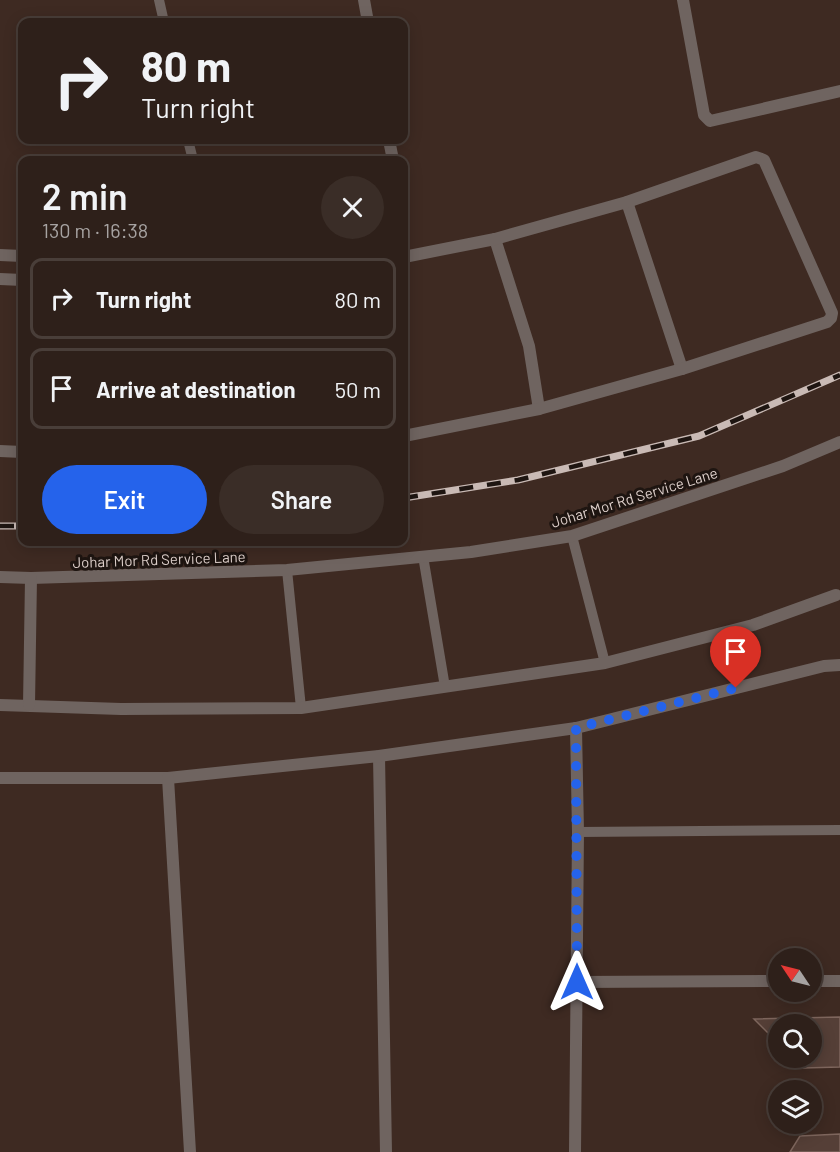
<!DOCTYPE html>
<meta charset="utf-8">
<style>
body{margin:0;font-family:Barlow,sans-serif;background:#3a2d27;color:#f1f3f6;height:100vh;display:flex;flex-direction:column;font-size:22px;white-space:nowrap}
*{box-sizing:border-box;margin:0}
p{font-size:20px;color:#a7a3a2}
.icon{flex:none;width:33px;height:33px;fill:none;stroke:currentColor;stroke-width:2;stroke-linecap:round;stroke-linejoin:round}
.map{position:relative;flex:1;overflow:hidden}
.drawer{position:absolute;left:18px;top:156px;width:390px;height:390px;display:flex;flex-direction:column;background:#2e201a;border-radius:12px;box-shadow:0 3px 15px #0003,0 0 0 2px #493e39}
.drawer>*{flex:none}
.hud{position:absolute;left:18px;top:18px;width:390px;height:126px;border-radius:12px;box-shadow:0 3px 15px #0003,0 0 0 2px #493e39;background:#2e201a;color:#f1f3f6;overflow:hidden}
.needle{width:39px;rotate:305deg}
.tools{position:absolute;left:768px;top:948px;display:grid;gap:12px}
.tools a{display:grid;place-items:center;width:54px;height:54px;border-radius:50%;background:#2e201a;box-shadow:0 3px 15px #0003,0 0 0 2px #493e39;font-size:30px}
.pin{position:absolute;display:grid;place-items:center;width:51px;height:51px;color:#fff;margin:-62px -26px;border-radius:50% 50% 50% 0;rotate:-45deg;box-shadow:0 0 6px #0007}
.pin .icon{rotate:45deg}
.me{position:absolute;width:66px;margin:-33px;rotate:0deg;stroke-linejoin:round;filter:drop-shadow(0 0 4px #0008)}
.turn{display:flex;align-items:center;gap:21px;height:126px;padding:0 24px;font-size:27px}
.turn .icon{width:78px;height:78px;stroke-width:2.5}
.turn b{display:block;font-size:42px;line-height:51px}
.round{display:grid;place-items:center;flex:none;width:63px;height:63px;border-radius:32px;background:#3a2d27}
.overview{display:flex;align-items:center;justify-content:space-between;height:102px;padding:0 24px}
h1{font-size:36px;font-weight:600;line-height:45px}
.button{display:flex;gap:12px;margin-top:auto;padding:12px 24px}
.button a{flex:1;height:69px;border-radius:36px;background:#2563eb;color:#fff;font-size:24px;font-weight:600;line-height:69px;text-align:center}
.button a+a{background:#3a2d27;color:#f1f3f6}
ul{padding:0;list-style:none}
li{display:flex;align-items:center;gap:18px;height:81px;margin:0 12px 9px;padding:0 12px;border:3px solid #493e39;border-radius:12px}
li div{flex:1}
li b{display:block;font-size:22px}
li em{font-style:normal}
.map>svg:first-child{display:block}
.building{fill:#553f37;stroke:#7e665d;stroke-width:1.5}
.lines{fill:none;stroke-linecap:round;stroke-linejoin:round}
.service{stroke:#6f6460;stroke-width:10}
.minor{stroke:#6f6460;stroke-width:12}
.rail-casing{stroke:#c9bab5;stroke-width:7}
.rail{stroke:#1e1511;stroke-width:4.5;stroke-dasharray:14;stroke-linecap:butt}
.route{stroke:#2563eb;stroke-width:10;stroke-dasharray:0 18}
.labels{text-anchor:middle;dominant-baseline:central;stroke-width:6;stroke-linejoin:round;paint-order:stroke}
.street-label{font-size:15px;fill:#ddcfca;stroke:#1e1511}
</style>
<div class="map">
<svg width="840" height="1152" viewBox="0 0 840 1152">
<rect width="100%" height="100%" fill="#3e2a22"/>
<g class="building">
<polygon points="840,1017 840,1067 803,1068 793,1058 812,1058 812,1024 778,1024 778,1043 754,1019"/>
<polygon points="840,1134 840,1152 790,1152 800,1136"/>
</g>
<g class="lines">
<g class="service">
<polyline points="159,0 164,22"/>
<polyline points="188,140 193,160"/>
<polyline points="572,536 605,663"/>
<polyline points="423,556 445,687"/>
<polyline points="287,570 301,708"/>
<polyline points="578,832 840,830"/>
</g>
<g class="minor">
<polyline points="364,0 368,22"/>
<polyline points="683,0 704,115 710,121 840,91"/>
<polyline points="389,140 393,160"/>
<polyline points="627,202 682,369"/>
<polyline points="495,239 529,346 539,409"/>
<polyline points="0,255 22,256"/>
<polyline points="404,257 495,239 627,202 756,157 764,160 832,313 831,318 827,322 682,369 539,409 404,436"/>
<polyline points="0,279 22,280"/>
<polyline points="0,451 22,452"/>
<polyline points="0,577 31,578 287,570 471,552 572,536 783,466 840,442"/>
<polyline points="0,705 121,709 301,708 605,663 753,625 836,595"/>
<polyline points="29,705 31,578"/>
<polyline points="379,756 386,1152"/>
<polyline points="0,778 168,778 379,756 576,728 824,666 840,665"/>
<polyline points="168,778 190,1152"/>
<polyline points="812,981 840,981"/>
<polyline points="577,982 778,981"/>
<polyline points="575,1152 578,832 576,728"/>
</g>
<g class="rail-casing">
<g id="rail">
<polyline points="404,498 518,480 699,436 840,375"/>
<polyline points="0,526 22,526"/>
</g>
</g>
<use href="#rail" class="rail"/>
</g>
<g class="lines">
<polyline class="route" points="577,982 576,728 736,688"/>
</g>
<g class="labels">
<g class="street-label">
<text transform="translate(634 497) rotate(-17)">Johar Mor Rd Service Lane</text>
<text transform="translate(159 559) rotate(-2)">Johar Mor Rd Service Lane</text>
</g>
</g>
</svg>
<div class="tools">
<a><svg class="needle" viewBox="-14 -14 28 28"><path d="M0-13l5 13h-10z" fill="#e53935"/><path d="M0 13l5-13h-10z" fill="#a7a3a2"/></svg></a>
<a><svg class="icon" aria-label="search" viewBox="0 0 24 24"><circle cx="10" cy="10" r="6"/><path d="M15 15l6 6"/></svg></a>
<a><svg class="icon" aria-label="layers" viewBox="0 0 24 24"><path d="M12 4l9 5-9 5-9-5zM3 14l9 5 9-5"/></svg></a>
</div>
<div class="pin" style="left:736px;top:688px;background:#d93025"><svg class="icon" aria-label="arrive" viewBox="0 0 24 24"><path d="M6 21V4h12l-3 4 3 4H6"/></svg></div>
<svg class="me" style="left:577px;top:982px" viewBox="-20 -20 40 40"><path d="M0-17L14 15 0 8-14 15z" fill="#2563eb" stroke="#fff" stroke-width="4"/></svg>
<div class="hud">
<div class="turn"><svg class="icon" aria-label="right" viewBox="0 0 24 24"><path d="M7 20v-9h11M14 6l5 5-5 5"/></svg><div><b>80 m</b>Turn right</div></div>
</div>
<section class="drawer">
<div class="overview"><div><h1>2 min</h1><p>130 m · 16:38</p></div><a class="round"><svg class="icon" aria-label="close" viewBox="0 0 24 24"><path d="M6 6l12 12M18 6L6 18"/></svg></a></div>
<ul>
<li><svg class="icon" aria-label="right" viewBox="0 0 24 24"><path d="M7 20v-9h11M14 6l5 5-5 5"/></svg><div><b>Turn right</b></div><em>80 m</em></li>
<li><svg class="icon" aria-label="arrive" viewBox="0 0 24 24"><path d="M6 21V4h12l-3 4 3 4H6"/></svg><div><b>Arrive at destination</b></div><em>50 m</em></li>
</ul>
<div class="button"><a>Exit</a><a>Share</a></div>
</section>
</div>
